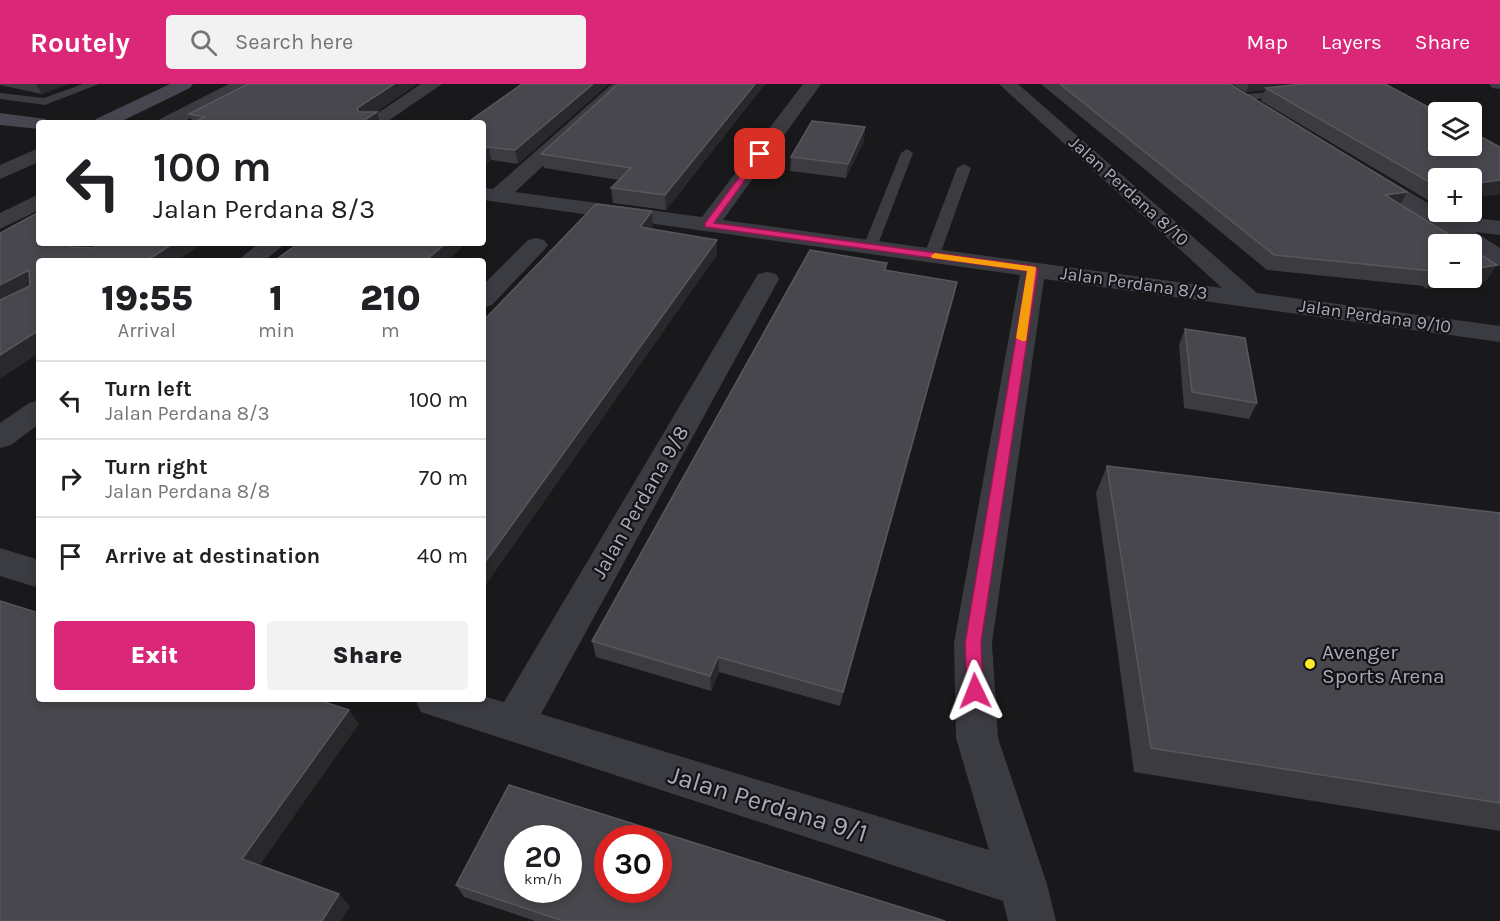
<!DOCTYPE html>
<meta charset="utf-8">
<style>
body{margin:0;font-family:Karla,sans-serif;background:#f2f2f2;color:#202124;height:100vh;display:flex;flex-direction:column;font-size:22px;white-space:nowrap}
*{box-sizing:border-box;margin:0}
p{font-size:20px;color:#757577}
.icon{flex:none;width:33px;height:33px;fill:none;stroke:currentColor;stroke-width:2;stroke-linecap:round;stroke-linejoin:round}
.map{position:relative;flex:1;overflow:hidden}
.drawer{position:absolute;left:36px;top:174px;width:450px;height:444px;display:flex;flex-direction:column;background:#fff;border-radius:6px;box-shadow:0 3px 9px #0003}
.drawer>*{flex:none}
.banner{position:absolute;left:36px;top:36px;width:450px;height:126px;border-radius:6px;box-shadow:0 3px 9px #0003;background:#fff;color:#202124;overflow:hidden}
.controls{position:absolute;left:1428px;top:18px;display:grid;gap:12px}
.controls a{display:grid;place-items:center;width:54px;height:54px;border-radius:6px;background:#fff;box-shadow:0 3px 9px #0003;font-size:30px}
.speed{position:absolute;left:504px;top:741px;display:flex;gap:12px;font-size:30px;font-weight:700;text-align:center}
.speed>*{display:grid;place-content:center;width:78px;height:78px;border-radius:50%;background:#fff;box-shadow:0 3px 9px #0003;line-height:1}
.speed small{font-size:15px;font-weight:400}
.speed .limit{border:9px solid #d22;background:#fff;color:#111}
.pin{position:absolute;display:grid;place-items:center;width:51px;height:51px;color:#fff;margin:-26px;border-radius:12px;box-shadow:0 3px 9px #0006}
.me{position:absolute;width:66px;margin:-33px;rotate:358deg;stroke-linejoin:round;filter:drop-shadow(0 0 4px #0008)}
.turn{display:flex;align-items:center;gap:21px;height:126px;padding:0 18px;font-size:27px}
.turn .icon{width:78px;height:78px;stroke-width:2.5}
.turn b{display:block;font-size:42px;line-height:51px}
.eta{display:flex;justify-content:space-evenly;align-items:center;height:102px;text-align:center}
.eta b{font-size:36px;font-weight:800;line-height:42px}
.button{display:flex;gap:12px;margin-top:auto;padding:12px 18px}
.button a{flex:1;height:69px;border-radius:6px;background:#db2777;color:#fff;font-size:24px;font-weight:800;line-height:69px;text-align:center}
.button a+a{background:#f2f2f2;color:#202124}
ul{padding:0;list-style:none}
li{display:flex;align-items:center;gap:18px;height:78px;padding:0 18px;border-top:2px solid #e0e0e0}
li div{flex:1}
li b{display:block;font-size:22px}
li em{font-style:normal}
header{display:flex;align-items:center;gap:36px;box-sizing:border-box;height:84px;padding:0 30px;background:#db2777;color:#fff}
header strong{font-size:28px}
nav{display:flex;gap:33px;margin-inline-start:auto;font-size:21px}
.search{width:420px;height:54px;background:#f2f2f2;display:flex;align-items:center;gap:15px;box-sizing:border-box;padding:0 21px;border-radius:6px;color:#757577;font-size:22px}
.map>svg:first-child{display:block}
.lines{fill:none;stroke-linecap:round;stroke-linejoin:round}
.lane{fill:#3b3b42;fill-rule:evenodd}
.street{fill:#3b3b42;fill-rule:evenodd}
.secondary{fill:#464650;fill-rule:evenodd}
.wall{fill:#3c3b3f}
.shaded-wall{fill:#29282b}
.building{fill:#48474d;stroke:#57575e;stroke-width:1.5;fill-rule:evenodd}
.route{fill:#db2777;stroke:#8e194d;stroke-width:1.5}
.slow{fill:#f59e0b}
.poi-dot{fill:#ffec2b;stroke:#141315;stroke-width:2}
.labels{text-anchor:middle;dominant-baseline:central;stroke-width:4.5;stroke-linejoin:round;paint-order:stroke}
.far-street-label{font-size:18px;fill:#a9aabb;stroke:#141315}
.street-label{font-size:21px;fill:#a9aabb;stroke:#141315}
.poi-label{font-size:21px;fill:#a9aabb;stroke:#141315;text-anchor:start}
.near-street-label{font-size:26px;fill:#a9aabb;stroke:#141315}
</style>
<header>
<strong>Routely</strong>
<div class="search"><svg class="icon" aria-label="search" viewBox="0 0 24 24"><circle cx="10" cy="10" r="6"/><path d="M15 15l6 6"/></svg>Search here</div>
<nav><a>Map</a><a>Layers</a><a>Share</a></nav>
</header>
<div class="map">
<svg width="1500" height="837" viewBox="0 0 1500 837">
<rect width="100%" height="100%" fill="#19181a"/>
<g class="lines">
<g class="lane">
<polygon points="83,0 99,0 45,21 0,15 0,9 44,14"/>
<polygon points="1290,6 1296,9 1294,11 1238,17 1232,14 1238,11"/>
<polygon points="907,65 913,69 877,163 875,166 865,166 863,163 901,69"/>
<polygon points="964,80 971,84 940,171 932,176 927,174 924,171 957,84"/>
</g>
<g class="street">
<polygon points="229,0 252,0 249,4 181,39 158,39 160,35"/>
<polygon points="421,0 442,0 385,39 363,39"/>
<polygon points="612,0 631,0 515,108 702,133 803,0 821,0 723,136 1222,204 999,0 1018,0 1257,209 1500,242 1500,258 1044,195 992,559 998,654 1047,800 1056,837 1008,837 1003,817 421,628 415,615 483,615 483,612 504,618 755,195 758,190 767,188 776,190 779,195 541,630 989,766 956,654 954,559 1020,191 483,116 483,104 493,105"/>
<polygon points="1489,0 1500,0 1500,5 1492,4"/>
<polygon points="39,64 39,78 0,95 0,81"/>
<polygon points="1367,85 1374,87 1438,125 1438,128 1450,131 1500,137 1500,151 1475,148 1500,164 1500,182 1492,180 1472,166 1472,160 1463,160 1360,95 1357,91 1360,87"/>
<polygon points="39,110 39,126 0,145 0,129"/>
<polygon points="536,154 544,156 548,161 544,166 492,221 483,224 483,201 528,156"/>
<polygon points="259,159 286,159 264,177 237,177"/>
<polygon points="39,316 39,340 11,361 0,364 0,339 29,319"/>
<polygon points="0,464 39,476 39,504 0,492"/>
</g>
<g class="secondary">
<polygon points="170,0 193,0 190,4 118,39 94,39 96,35"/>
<polygon points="0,29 46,35 48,39 39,39 39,45 0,41"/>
</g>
</g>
<g class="wall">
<polygon points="0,0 68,0 42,10 0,1"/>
<polygon points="248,0 417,0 376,28 380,39 193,39 189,30"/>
<polygon points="522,0 518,80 491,76 483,39"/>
<polygon points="765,0 666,126 613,119 611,104 619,96 544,84 541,70"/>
<polygon points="1041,0 1230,0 1407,108 1400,121 1486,197 1426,205 1423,202 1267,186"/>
<polygon points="1232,0 1385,0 1431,27 1500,110 1472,113 1472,94 1438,94 1438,117 1431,118 1261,17 1265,6 1246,8"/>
<polygon points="865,43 864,57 846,94 790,87 791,73"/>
<polygon points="887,179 886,186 957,198 954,213 840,622 719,588 711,607 596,573 592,557"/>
<polygon points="1185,245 1257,319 1249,335 1184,324 1179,261"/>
<polygon points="1107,382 1500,429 1500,747 1134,688 1096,409"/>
<polygon points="456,801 945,837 535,837 464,813"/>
</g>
<g class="shaded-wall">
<polygon points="36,0 68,0 42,10"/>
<polygon points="394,0 417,0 362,37 357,24"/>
<polygon points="593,0 609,0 518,80 515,66"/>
<polygon points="755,0 765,0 666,126 665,111"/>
<polygon points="1249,0 1328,0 1266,4 1265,6 1246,8"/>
<polygon points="377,28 380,39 360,39"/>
<polygon points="865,43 864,57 846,94 848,80"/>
<polygon points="488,63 491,76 483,84 483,67"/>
<polygon points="1500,96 1500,110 1472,113 1472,100"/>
<polygon points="1438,107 1438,117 1431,118"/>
<polygon points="1407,108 1399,123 1385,111"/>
<polygon points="652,127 653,142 641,158 640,143"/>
<polygon points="717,156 717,171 483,505 483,481"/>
<polygon points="73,159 105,159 81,175 71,163 71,160"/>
<polygon points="174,159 204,159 177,177 146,177"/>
<polygon points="446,159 467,159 447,177 425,177"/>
<polygon points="1497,181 1486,197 1426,205 1436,190 1438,189 1438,194 1472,194 1472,185"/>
<polygon points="29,186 39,200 0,222 0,201"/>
<polygon points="957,198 954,213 840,622 843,608"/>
<polygon points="39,246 39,269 0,295 0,271"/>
<polygon points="718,573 719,588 711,607 710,592"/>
<polygon points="349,626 359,640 255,788 242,775"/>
<polygon points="339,810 350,822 341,837 322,837"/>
</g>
<g class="building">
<polygon points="248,0 394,0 357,24 359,28 377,28 360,39 200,39 202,38 196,37 205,33 189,30"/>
<polygon points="522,0 593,0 515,66 488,63 483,67 483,39 467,39"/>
<polygon points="618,0 755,0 665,111 611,104 631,84 541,70"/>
<polygon points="1060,0 1230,0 1407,108 1385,111 1464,160 1438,160 1438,189 1436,190 1432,187 1274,171"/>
<polygon points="1304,0 1385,0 1432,25 1428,26 1438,31 1438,62 1472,62 1472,48 1500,63 1500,96 1472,100 1472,94 1438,94 1438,103 1266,4"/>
<polygon points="812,37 865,43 848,80 791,73"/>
<polygon points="596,120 652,127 640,143 717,156 483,481 483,237"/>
<polygon points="39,128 39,159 73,159 71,160 71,163 93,164 100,159 174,159 146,177 39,177 39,246 0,271 0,216 30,202 29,186 0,201 0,149"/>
<polygon points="299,159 446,159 425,177 274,177"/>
<polygon points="1472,165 1497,181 1472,185"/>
<polygon points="810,166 887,179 884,186 957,198 843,608 718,573 710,592 592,557"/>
<polygon points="1185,245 1245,254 1257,319 1192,308"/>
<polygon points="1107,382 1500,429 1500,719 1151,664"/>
<polygon points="0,517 39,529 39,615 315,615 349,626 242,775 339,810 322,837 0,837"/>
<path d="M509,701L945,837H563L456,801ZM518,754H568V806H518ZM608,754H658V806H608Z"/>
</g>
<polygon class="route" points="760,68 764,70 714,139 1033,182 1038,185 981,559 983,607 981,612 975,614 969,612 967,607 965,559 1027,187 705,143 705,139 757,69"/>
<polygon class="slow" points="935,169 1036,183 1026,257 1022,257 1016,254 1027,187 932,174 931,172"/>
<circle class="poi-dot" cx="1310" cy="580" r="6"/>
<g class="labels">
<g class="far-street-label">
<text transform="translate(1129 107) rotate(42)">Jalan Perdana 8/10</text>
<text transform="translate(1134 199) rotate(8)">Jalan Perdana 8/3</text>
<text transform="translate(1375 232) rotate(8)">Jalan Perdana 9/10</text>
</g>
<g class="street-label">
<text transform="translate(640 418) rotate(-60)">Jalan Perdana 9/8</text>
</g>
<g class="poi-label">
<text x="1322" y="568">Avenger<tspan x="1322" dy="24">Sports Arena</tspan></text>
</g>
<g class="near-street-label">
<text transform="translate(768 720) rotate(17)">Jalan Perdana 9/1</text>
</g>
</g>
</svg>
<div class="controls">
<a><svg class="icon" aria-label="layers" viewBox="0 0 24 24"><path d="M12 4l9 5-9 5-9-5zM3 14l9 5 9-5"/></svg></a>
<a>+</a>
<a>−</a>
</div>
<div class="speed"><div>20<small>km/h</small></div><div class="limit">30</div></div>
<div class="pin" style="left:760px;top:70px;background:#d93025"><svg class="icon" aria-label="arrive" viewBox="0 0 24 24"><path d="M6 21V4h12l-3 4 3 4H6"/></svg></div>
<svg class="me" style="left:975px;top:607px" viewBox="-20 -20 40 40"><path d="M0-17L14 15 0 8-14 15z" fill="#db2777" stroke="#fff" stroke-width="4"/></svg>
<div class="banner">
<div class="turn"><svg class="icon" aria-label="left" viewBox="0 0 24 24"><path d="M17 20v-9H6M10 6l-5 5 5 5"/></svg><div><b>100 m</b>Jalan Perdana 8/3</div></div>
</div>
<section class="drawer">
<div class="eta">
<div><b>19:55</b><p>Arrival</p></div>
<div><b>1</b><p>min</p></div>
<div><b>210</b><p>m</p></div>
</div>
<ul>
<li><svg class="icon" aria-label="left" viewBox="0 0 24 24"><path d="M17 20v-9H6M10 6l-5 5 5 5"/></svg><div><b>Turn left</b><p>Jalan Perdana 8/3</p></div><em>100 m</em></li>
<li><svg class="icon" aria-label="right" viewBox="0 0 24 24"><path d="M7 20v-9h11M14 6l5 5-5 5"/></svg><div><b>Turn right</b><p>Jalan Perdana 8/8</p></div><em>70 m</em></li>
<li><svg class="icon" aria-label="arrive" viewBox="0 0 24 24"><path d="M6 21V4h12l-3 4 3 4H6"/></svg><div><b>Arrive at destination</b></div><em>40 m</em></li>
</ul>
<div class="button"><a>Exit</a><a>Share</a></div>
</section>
</div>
